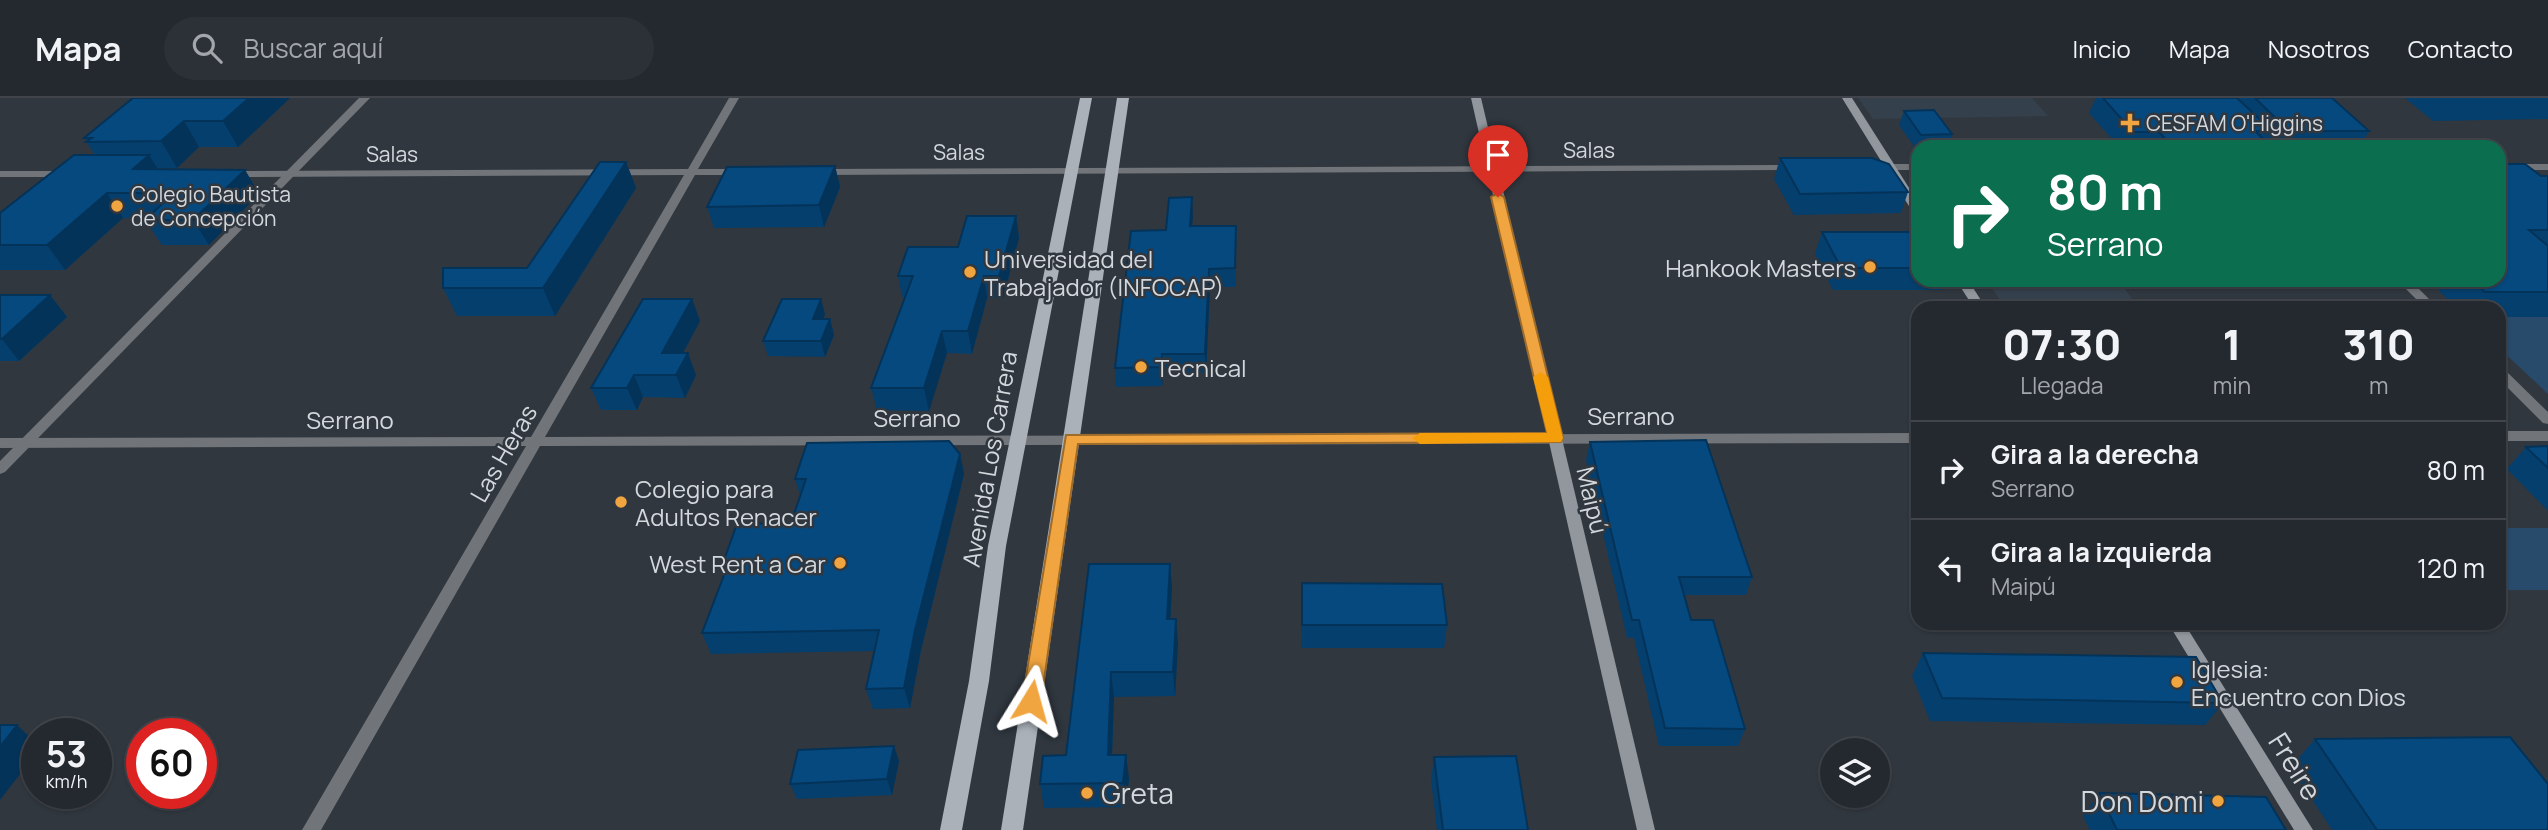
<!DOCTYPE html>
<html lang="es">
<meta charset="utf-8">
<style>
body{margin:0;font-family:Manrope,sans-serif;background:#2c3137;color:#f1f3f6;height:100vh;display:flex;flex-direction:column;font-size:26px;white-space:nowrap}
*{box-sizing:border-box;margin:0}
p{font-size:23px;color:#a3a6aa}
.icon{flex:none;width:38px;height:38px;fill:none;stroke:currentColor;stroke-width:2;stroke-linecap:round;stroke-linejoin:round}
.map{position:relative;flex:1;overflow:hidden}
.side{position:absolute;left:1911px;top:203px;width:595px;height:329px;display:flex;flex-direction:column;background:#24292f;border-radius:21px;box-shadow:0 2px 5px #0004,0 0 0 2px #41454b}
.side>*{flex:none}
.guide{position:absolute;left:1911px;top:42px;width:595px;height:147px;border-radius:21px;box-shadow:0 2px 5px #0004,0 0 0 2px #41454b;background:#0b6e4f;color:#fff;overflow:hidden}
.buttons{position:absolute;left:1820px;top:640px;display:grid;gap:14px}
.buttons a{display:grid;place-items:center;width:70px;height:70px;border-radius:50%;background:#24292f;box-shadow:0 2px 5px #0004,0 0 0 2px #41454b;font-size:35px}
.speed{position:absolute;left:21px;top:620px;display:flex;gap:14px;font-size:35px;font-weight:700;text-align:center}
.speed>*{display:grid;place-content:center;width:91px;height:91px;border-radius:50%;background:#24292f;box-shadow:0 2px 5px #0004,0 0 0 2px #41454b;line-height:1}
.speed small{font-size:18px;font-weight:400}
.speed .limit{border:10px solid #d22;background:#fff;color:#111}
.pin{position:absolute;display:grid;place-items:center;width:60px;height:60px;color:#fff;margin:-72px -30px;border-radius:50% 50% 50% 0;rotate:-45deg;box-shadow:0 0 7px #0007}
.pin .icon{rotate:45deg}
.me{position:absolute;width:77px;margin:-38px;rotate:8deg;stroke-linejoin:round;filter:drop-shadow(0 0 5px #0008)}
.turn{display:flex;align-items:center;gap:24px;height:147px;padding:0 21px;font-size:32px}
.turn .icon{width:91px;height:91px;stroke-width:2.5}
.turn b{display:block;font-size:49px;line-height:60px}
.eta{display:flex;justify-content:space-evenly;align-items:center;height:119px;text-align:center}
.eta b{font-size:42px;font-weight:800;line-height:49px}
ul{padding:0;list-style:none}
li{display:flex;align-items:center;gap:21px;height:98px;padding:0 21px;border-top:2px solid #41454b}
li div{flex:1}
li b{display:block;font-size:26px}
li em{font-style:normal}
header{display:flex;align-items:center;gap:42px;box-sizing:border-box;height:98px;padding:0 35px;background:#24292f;border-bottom:2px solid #41454b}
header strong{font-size:33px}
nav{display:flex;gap:38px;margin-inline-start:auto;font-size:24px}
.search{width:490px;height:63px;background:#2c3137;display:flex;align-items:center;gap:18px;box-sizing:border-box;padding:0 24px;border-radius:38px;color:#a3a6aa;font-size:26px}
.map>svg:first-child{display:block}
.built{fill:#35404d}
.green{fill:#284a6b}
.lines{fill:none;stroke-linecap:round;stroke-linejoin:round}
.minor{fill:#717478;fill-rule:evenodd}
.tertiary{fill:#717478;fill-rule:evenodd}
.secondary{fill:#91979d;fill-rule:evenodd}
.primary{fill:#aab1b9;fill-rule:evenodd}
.wall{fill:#053f6d}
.shaded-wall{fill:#043359}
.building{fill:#06497f;stroke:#043359;stroke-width:2}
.route{fill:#f1a540;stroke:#9d6b2a;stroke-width:2}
.slow{fill:#f59e0b}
.poi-dot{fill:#f1a540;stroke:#30373f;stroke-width:2.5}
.labels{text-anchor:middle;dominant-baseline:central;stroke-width:5;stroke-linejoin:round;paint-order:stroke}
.far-poi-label{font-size:21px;fill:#d3d8dc;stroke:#30373f;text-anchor:start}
.far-street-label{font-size:21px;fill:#d3d8dc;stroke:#30373f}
.poi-label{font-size:24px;fill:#d3d8dc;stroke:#30373f;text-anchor:start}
.street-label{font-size:24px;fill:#d3d8dc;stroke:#30373f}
.near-street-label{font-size:28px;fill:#d3d8dc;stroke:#30373f}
.near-poi-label{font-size:28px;fill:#d3d8dc;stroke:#30373f;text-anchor:start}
</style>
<header>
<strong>Mapa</strong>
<div class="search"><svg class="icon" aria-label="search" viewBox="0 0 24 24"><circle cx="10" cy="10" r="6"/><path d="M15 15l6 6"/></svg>Buscar aquí</div>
<nav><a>Inicio</a><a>Mapa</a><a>Nosotros</a><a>Contacto</a></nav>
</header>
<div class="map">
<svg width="2548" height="732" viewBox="0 0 2548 732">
<rect width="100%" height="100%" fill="#30373f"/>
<g class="built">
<polygon points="1858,0 2032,0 2048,18 1873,21"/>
<polygon points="1987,182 2118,182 2139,210 2005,210"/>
</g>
<g class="green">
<polygon points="2499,219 2548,219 2548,296 2499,250"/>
<rect x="2499" y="430" width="49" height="62"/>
</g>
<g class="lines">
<g class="minor">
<polygon points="359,0 370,0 5,374 0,376 0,363"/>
<polygon points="2397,182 2410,182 2438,210 2425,210"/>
<polygon points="2499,270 2504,271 2548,314 2548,326 2543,325 2499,281"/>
</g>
<g class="tertiary">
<polygon points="729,0 739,0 698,71 744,71 749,74 744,77 695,77 545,339 1918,335 1918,345 540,348 321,732 302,732 526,348 0,350 0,340 531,339 684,77 229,79 224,76 229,73 688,71"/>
<polygon points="1918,66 1918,72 1877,72 1872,69 1877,66"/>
<rect x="2499" y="66" width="49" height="6"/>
<polygon points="1794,67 1799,70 1798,72 817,77 812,74 817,71"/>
<polygon points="0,73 69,73 74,76 69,79 0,79"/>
<rect x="2499" y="333" width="49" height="10"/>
</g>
<g class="secondary">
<polygon points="1471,0 1481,0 1655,732 1637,732"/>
<polygon points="1842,0 1852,0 1918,104 1918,116 1912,113"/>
<polygon points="1956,182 1968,182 1986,210 1974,210"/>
<polygon points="2168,525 2184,525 2313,732 2294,732"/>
</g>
<g class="primary">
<polygon points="1080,0 1092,0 1006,448 989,583 962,732 940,732 969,583 988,448"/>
<polygon points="1117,0 1129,0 1023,732 1001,732"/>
</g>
</g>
<g class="wall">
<polygon points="133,0 290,0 238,49 199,49 177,70 157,70 158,71 245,72 259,96 209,147 162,147 145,122 147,120 123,120 65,172 0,172 0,115 95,57 84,40"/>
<polygon points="2096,0 2332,0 2369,33 2360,49 2119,49 2089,15"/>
<polygon points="2405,0 2548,0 2548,21 2433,23"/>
<polygon points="1904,13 1952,36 1947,49 1918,49 1918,51 1916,51 1899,27"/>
<polygon points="1780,60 1908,94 1901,115 1794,117 1774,81"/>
<polygon points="626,64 636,90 555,218 457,218 443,190 527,170"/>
<polygon points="835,68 840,89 824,129 714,130 707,109"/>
<polygon points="2541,78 2548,78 2548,219 2499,219 2499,210 2457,210 2439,193 2445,185 2442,182 2499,182"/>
<polygon points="1192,99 1192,128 1236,128 1236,189 1210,189 1206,275 1163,275 1162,288 1116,289 1115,270 1166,132"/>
<polygon points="1016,118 1019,140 1003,200 987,200 972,256 947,255 929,313 877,312 871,290 905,199 902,199 898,178 958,149"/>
<polygon points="1822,134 1918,134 1918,182 1946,182 1942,192 1833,192 1815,156"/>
<polygon points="0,197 50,197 67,219 19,263 0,263"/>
<polygon points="692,201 700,223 683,255 696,277 685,300 643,299 637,312 601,312 591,290"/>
<polygon points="825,216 823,221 830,221 834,237 825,259 768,258 763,243"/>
<polygon points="1590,344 1752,479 1746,497 1684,497 1691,522 1745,631 1738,648 1659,648 1634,540 1627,540 1586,362"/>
<polygon points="2548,348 2548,413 2507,371 2526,349"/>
<polygon points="960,356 964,376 921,552 910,610 873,611 866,591 874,553 711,556 702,535 726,472 723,465 791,425 800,397 795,381"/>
<polygon points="1170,466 1172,490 1170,521 1178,546 1175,598 1114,599 1112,657 1126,657 1129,681 1126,709 1044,710 1040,686 1066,657"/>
<polygon points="1302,485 1447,527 1444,550 1301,550"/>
<polygon points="1923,555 2223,605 2205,627 1930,623 1912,578"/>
<polygon points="2315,641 2548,732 2332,732 2291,669"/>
<polygon points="1434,659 1528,732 1437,732 1431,681"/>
<polygon points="899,663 892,697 797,701 790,686"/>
<polygon points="2099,695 2286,732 2090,732 2083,718"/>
</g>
<g class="shaded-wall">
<polygon points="249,0 290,0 238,49 223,23"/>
<polygon points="184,23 199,49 177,70 161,43"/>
<polygon points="149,57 164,81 133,71"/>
<polygon points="626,64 636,90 555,218 543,190"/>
<polygon points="835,68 840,89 824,129 819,107"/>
<polygon points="245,72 259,96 209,147 193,122"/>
<polygon points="107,95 123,120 65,172 47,147"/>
<polygon points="1192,99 1193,118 1191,147 1190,128"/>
<polygon points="1016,118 1019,140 1003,200 999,178"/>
<polygon points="1209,171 1210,189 1206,275 1205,256"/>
<polygon points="984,178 987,200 972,256 968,233"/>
<polygon points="50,197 67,219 19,263 2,241"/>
<polygon points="692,201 700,223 671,277 662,255"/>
<polygon points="821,201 825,216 817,237 813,221"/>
<polygon points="830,221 834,237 825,259 821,243"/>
<polygon points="942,233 947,255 929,313 924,290"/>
<polygon points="688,255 696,277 685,300 676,277"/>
<polygon points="1162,256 1163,275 1162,288 1161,269"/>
<polygon points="634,277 643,299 637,312 627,290"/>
<polygon points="960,356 964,376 921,552 910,610 904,590 915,532"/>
<polygon points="1170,466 1172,490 1169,546 1167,521"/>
<polygon points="1176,521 1178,546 1175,598 1173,574"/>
<polygon points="1111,574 1114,599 1111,681 1108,657"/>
<polygon points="17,627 37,646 37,654 0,702 0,649"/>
<polygon points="894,648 899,663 892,697 887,681"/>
<polygon points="1126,657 1129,681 1126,709 1123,685"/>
</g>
<g class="building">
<polygon points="133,0 249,0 223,23 184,23 161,43 86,44 92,40 84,40"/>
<polygon points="2103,0 2237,0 2269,30 2282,31 2285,29 2255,0 2332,0 2369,33 2255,33 2271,49 2173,49 2159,34 2133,34"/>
<polygon points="1934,12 1952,36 1921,37 1904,13"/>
<polygon points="2384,41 2393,49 2378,49"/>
<polygon points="74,57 149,57 133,71 245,72 193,122 145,122 174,95 107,95 47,147 0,147 0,115"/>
<polygon points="1780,60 1872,60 1889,66 1908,94 1800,96"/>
<polygon points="600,64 626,64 543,190 443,190 443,170 527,170"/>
<polygon points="2499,66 2525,66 2541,78 2548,78 2548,132 2529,132 2548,148 2548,194 2485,194 2472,182 2499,182"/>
<polygon points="835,68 819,107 707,109 727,69"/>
<polygon points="1192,99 1190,128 1236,128 1235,170 1209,171 1205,256 1162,256 1161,269 1115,270 1131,133 1166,132 1169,100"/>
<polygon points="967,118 1016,118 999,178 984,178 968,233 942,233 924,290 871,290 913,178 898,178 908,149 958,149"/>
<polygon points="1822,134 1918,134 1918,170 1841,170"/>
<polygon points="0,197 50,197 2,241 0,241"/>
<polygon points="643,201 692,201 662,255 688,255 676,277 634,277 627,290 591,290"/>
<polygon points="782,201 821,201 813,221 830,221 821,243 763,243"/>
<polygon points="1706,342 1752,479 1679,479 1691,522 1713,522 1745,631 1665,630 1639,522 1632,522 1590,344"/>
<polygon points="949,343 960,356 915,532 904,590 866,591 879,532 702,535 729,464 723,465 737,426 791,425 806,381 795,381 807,345"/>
<polygon points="2548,348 2548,370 2526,349"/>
<polygon points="1089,466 1170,466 1167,521 1176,521 1173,574 1111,574 1108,657 1126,657 1123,685 1040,686 1043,658 1066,657"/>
<polygon points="1302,485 1442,486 1447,527 1302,527"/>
<polygon points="1923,555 2196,559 2223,605 1942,600"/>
<polygon points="0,627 17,627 0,649"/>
<polygon points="2510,639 2548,686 2548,732 2377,732 2315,641"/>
<polygon points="894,648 887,681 790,686 798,652"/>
<polygon points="1516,658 1528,732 1443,732 1434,659"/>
<polygon points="2099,695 2266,699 2286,732 2117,732"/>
</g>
<polygon class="route" points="1498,95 1504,99 1563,340 1561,344 1078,346 1041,603 1038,609 1031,611 1025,609 1022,603 1066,337 1547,335 1491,99"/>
<polygon class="slow" points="1541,274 1548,279 1563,340 1561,344 1420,346 1412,340 1420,335 1547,335 1533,279"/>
<g class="poi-dot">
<path d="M2126.5 14.5h7v7h7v7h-7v7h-7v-7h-7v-7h7z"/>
<circle cx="117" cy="108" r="7"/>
<circle cx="1870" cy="169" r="7"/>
<circle cx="970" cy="174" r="7"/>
<circle cx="1141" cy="269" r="7"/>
<circle cx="621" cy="404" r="7"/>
<circle cx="840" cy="465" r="7"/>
<circle cx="2177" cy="584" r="7"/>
<circle cx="1087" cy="695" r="7"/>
<circle cx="2218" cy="703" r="7"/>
</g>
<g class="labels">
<g class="far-poi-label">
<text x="2146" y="25">CESFAM O'Higgins</text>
<text x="131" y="96">Colegio Bautista<tspan x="131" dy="24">de Concepción</tspan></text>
</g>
<g class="far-street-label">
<text x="1589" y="52">Salas</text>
<text x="959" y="54">Salas</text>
<text x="392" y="56">Salas</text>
</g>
<g class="poi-label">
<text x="984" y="160">Universidad del<tspan x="984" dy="28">Trabajador (INFOCAP)</tspan></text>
<text x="1856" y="169" text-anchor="end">Hankook Masters</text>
<text x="1155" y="269">Tecnical</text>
<text x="635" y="390">Colegio para<tspan x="635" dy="28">Adultos Renacer</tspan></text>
<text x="826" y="465" text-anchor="end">West Rent a Car</text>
<text x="2191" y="570">Iglesia:<tspan x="2191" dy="28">Encuentro con Dios</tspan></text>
</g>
<g class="street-label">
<text x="1631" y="317">Serrano</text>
<text x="917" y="319">Serrano</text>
<text x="350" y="321">Serrano</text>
<text transform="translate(503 355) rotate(-60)">Las Heras</text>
<text transform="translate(989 361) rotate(-80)">Avenida Los Carrera</text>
<text transform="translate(1593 402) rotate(77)">Maipú</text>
</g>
<g class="near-street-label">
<text transform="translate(2296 668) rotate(58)">Freire</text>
</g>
<g class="near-poi-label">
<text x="1101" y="695">Greta</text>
<text x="2204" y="703" text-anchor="end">Don Domi</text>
</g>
</g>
</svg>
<div class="buttons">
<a><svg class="icon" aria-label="layers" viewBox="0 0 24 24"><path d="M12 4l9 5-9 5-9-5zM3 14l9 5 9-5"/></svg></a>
</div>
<div class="speed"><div>53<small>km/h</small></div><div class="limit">60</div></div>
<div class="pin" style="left:1498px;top:99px;background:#d93025"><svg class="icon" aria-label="arrive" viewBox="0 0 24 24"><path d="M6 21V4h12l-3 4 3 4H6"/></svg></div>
<svg class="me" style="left:1031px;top:603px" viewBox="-20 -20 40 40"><path d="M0-17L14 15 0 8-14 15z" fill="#f1a540" stroke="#fff" stroke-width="4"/></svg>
<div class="guide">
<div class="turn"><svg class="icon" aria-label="right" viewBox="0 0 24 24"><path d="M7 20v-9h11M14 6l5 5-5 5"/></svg><div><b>80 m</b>Serrano</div></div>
</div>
<section class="side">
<div class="eta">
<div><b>07:30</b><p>Llegada</p></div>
<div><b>1</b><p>min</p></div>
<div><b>310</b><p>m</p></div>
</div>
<ul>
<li><svg class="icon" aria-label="right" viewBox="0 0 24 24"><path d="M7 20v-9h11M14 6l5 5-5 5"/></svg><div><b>Gira a la derecha</b><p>Serrano</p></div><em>80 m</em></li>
<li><svg class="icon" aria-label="left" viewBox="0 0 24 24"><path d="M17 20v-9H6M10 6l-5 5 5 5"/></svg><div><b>Gira a la izquierda</b><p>Maipú</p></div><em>120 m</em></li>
</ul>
</section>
</div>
